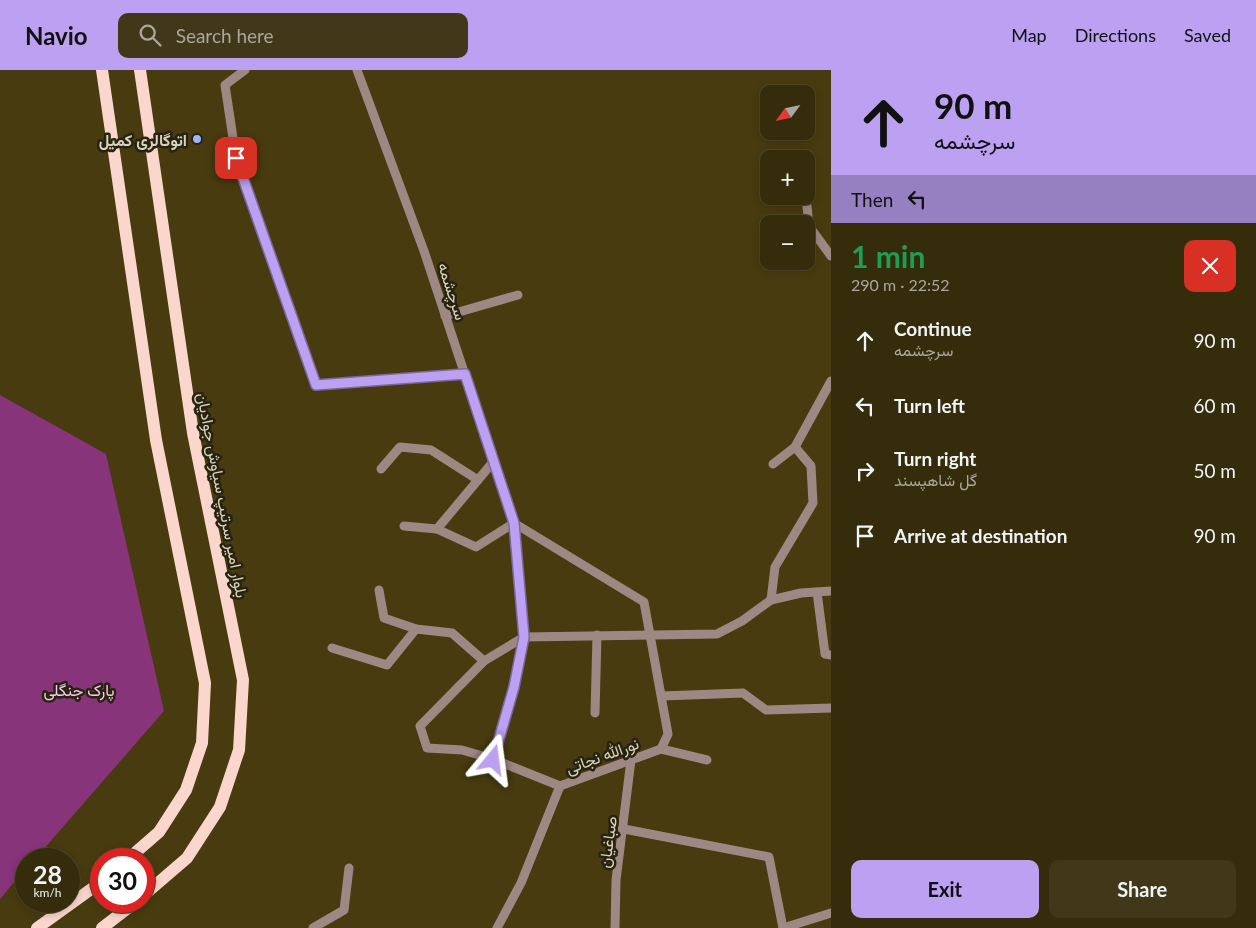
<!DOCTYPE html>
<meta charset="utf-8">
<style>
body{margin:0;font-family:Lato,Vazirmatn,sans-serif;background:#403819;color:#f1f3f6;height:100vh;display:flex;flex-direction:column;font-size:19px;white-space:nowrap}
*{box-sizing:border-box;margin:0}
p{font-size:16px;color:#aaa79d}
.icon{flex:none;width:28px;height:28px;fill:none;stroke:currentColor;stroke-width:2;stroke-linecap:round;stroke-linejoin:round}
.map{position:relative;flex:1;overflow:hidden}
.side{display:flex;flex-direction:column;background:#352c0b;width:425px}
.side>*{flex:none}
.banner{background:#bca0f2;color:#111;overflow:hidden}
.needle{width:32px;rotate:237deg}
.fabs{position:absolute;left:760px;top:15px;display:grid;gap:10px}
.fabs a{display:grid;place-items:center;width:55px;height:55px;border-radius:10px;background:#352c0b;box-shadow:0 2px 8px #0003,0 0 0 1px #4f482c;font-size:25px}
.speed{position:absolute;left:15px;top:778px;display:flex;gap:10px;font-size:25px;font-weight:700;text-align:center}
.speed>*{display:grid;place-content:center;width:65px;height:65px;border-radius:50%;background:#352c0b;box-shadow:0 2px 8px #0003,0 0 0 1px #4f482c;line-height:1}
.speed small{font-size:12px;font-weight:400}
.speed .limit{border:8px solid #d22;background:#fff;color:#111}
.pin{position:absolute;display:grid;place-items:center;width:42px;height:42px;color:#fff;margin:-21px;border-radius:10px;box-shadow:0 2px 8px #0006}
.me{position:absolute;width:55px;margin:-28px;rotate:16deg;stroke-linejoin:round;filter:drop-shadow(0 0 4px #0008)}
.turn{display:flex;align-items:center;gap:18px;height:105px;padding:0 20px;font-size:22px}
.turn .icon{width:65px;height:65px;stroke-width:2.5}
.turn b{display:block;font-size:35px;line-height:42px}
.then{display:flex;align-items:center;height:48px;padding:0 20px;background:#0003;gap:10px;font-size:19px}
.round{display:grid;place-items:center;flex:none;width:52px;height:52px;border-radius:10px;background:#403819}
.summary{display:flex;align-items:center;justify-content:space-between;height:85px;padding:0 20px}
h1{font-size:30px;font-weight:700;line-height:38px;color:#1e9e55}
.cta{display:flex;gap:10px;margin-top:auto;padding:10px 20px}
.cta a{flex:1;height:58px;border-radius:10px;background:#bca0f2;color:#111;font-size:20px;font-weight:700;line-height:58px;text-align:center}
.cta a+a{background:#403819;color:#f1f3f6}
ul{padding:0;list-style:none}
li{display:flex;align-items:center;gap:15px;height:65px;padding:0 20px}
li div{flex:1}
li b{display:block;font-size:19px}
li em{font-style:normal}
header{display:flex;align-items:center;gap:30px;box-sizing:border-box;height:70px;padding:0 25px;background:#bca0f2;color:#111}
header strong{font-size:24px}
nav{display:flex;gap:28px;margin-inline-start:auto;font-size:18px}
.search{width:350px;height:45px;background:#403819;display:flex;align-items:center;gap:12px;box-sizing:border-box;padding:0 18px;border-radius:10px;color:#aaa79d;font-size:19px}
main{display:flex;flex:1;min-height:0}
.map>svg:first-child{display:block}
.green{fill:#87347b}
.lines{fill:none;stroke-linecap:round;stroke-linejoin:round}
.minor{stroke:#9e8883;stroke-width:9}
.major{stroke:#fad6cd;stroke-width:12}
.route-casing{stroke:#7a689d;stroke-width:12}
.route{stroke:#bca0f2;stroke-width:9}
.poi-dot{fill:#a1b3fd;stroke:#282311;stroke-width:2}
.labels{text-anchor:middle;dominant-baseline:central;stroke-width:5;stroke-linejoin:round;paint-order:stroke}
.poi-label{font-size:16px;font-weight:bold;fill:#d9d2bb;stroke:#282311;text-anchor:end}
.street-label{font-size:16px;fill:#d9d2bb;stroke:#282311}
.park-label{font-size:16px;fill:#f6c8ed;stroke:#282311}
</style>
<header>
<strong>Navio</strong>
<div class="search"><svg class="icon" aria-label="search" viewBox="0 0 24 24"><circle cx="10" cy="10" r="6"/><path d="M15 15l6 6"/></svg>Search here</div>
<nav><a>Map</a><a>Directions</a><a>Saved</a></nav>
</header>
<main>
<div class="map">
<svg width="831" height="858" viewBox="0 0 831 858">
<rect width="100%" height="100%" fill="#473b0f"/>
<polygon class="green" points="0,325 106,384 164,641 35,789 26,789 26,798 0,829"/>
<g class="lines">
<g class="minor">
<polyline points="245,0 225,15 236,88 316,315 465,303"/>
<polyline points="357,0 424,181 514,453 524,567 514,617 493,689"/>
<polyline points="806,126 809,156 831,186"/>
<polyline points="445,246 518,225"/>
<polyline points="773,394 795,377"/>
<polyline points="381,399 400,377 431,380 478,410"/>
<polyline points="404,456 437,459 476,477 514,453"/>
<polyline points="437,459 493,392"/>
<polyline points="379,520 384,548 416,559 452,563 484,591"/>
<polyline points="817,522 825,584 831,585"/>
<polyline points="771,530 775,497 813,433 811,396 795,377 831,311"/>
<polyline points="332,578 387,595 416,559"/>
<polyline points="662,626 743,623 766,640 831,638"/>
<polyline points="595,643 597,565"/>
<polyline points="661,679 707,690"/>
<polyline points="560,716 493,689 462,680 427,678 420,656 484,591 524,567 717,564 742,551 771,530 801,523 831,521"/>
<polyline points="624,759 769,787 783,858"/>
<polyline points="313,858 344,840 349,798"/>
<polyline points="497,858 521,813 560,716 661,679 668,664 644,532 514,453"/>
<polyline points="615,858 616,810 631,690"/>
<polyline points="783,858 831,843"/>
</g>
<g class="major">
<polyline points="102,0 156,370 205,613 202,673 186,720 159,762 128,789"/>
<polyline points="140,0 193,363 243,610 239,680 220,737 187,788 144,825"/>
<polyline points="37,858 101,812"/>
<polyline points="102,858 137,831"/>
</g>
</g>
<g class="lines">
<g class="route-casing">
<polyline id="route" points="236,88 316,315 465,304 514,453 524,567 514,617 493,690"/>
</g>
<use href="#route" class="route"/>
</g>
<circle class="poi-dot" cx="197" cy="69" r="5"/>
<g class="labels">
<g class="poi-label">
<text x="187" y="69">اتوگالری کمیل</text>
</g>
<g class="street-label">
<text transform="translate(453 221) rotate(72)">سرچشمه</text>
<text transform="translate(223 425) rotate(79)">بلوار امیر سرتیپ سیاوش جوادیان</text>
<text transform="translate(602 685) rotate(-20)">نورالله نجاتی</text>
<text transform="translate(607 772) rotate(-82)">صباغیان</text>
</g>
<g class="park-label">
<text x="79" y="619">پارک جنگلی</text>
</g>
</g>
</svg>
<div class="fabs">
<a><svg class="needle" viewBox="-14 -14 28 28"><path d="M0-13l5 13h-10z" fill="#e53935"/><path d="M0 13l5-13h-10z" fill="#aaa79d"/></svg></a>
<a>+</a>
<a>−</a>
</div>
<div class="speed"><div>28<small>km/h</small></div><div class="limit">30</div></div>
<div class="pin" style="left:236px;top:88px;background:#d93025"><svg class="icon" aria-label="arrive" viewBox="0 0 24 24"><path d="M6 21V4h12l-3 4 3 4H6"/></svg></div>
<svg class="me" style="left:493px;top:690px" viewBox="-20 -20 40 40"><path d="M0-17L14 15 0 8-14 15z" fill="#bca0f2" stroke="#fff" stroke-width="4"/></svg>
</div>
<section class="side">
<div class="banner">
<div class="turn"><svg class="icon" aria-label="ahead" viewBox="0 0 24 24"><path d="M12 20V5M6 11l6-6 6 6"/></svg><div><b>90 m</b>سرچشمه</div></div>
<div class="then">Then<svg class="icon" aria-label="left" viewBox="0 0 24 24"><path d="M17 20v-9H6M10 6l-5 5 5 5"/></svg></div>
</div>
<div class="summary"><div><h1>1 min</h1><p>290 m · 22:52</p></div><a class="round" style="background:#d93025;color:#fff"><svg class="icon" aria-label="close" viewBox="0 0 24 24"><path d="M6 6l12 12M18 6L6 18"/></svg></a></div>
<ul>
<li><svg class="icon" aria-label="ahead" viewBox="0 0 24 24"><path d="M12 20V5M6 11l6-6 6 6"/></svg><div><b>Continue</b><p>سرچشمه</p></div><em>90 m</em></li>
<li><svg class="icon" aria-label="left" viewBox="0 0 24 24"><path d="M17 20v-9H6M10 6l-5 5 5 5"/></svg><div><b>Turn left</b></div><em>60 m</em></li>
<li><svg class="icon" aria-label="right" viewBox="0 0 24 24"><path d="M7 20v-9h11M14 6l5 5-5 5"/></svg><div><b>Turn right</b><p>گل شاهپسند</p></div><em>50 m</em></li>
<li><svg class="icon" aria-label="arrive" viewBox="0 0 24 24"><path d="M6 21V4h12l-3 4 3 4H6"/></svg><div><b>Arrive at destination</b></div><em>90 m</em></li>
</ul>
<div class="cta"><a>Exit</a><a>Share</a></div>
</section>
</main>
